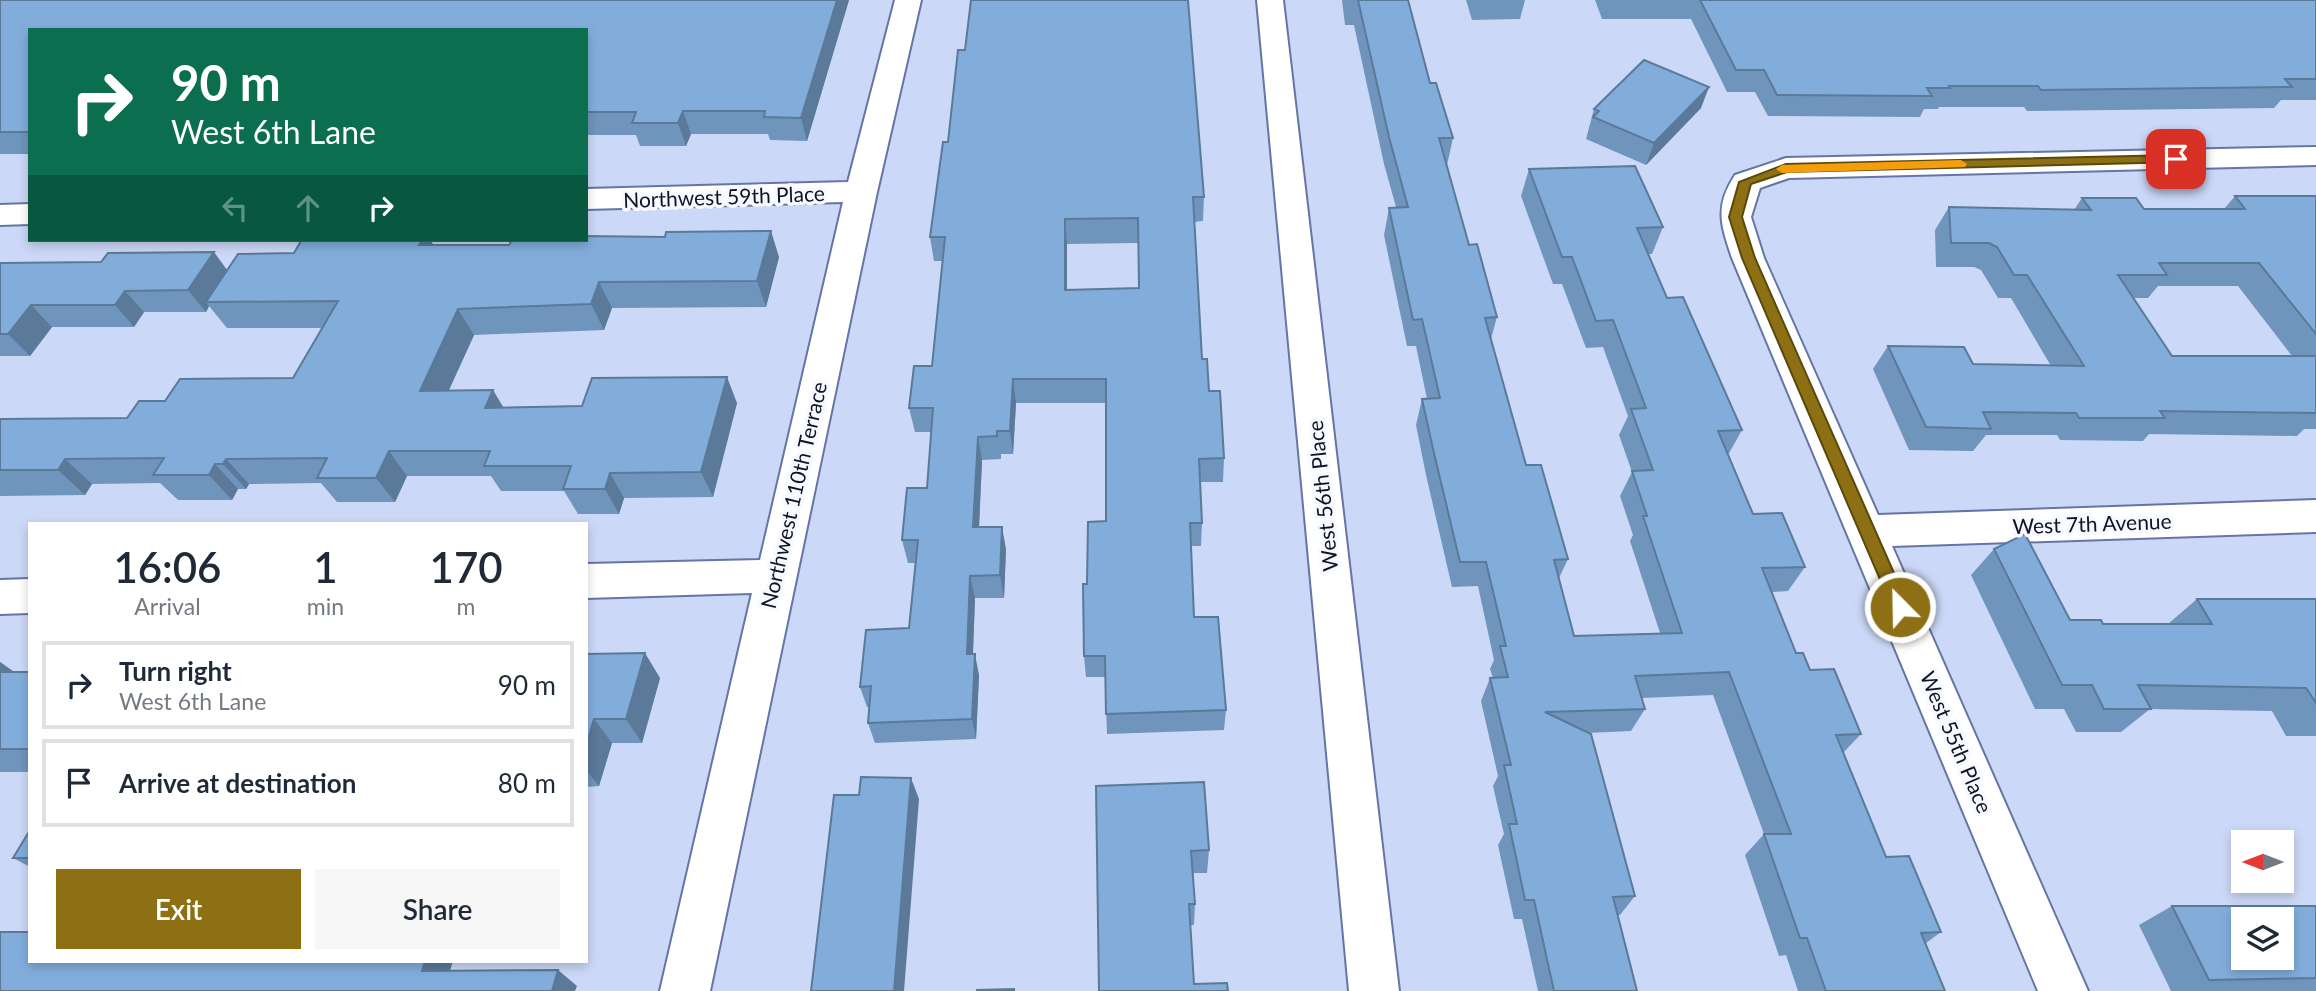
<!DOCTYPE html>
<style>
body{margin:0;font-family:Lato,sans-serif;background:#f6f6f7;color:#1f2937;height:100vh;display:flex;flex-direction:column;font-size:26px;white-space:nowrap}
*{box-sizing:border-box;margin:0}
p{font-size:23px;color:#747a83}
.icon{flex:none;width:38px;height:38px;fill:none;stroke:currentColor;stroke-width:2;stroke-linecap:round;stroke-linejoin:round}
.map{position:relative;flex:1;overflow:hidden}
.panel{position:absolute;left:28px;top:522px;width:560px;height:441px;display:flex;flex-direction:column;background:#fff;border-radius:0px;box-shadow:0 4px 10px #0003}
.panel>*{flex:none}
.banner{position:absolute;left:28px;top:28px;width:560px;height:214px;border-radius:0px;box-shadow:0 4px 10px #0003;background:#0b6e4f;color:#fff;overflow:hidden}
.needle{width:46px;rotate:270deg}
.buttons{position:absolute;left:2231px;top:830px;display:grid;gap:14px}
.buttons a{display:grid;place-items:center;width:63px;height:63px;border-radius:0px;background:#fff;box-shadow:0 4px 10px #0003;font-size:35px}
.pin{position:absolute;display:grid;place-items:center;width:60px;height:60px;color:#fff;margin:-30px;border-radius:14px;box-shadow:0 4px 10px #0006}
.me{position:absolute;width:77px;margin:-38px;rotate:337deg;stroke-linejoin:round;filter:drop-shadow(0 0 5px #0008)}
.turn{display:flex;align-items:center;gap:24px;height:147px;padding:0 28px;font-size:32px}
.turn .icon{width:91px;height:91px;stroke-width:2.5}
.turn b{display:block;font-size:49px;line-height:60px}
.lanes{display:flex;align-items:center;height:66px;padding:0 28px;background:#0003;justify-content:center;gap:35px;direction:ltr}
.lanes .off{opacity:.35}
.eta{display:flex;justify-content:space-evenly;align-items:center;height:119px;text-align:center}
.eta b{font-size:42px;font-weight:600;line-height:49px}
.action{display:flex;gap:14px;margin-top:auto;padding:14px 28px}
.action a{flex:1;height:80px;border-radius:0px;background:#8c7013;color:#fff;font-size:28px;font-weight:600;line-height:80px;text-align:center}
.action a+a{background:#f6f6f7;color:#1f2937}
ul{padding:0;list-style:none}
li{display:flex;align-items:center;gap:21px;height:88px;margin:0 14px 10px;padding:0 14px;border:4px solid #e0e1e3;border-radius:0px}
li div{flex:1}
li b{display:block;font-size:26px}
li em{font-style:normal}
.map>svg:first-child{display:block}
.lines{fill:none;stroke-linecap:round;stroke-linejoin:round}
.minor-casing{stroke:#6575a4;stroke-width:4}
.tertiary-casing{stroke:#6575a4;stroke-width:4}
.minor{fill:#fff;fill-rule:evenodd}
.tertiary{fill:#fff;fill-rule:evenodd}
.wall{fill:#7095bc;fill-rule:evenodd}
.shaded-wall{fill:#5b7999}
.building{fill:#82addb;stroke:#5b7999;stroke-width:2;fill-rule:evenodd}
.route{fill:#8c7013;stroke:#5b490c;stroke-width:2}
.slow{fill:#f59e0b}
.labels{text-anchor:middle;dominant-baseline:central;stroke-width:7;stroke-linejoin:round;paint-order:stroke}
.street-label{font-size:21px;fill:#0e1325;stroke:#f7f9ff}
</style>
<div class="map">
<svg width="2316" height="991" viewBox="0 0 2316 991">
<rect width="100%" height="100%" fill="#ccd8f7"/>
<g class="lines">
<g class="minor-casing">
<g id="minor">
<polygon points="895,0 921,0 877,192 710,991 660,991 752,593 586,598 586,564 760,560 843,202 586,209 586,189 848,182"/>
<path d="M2316,147V165L1789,178L1760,188L1751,217L1764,258L1878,515L2316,500V532L1892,546L2088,991H2038L1732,258C1721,225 1714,207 1735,175L1786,158Z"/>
<polygon points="30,204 30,224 0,225 0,205"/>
<polygon points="30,579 30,613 0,614 0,580"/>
</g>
</g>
<g class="tertiary-casing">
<polygon id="tertiary" points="1257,0 1283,0 1399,991 1349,991"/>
</g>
<use href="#minor" class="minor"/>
<use href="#tertiary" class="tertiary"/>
</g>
<g class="wall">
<polygon points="0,0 849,0 807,141 770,140 768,134 691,134 686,146 640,146 636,135 586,135 586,30 30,30 30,154 0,154"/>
<polygon points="1342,0 1408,0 1430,83 1453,138 1447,165 1469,245 1497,317 1491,339 1526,465 1568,559 1559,578 1574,636 1660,633 1630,541 1633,535 1620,496 1632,472 1619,435 1628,416 1603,347 1586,348 1562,284 1553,284 1521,196 1529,169 1663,227 1652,254 1648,254 1667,298 1742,430 1728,455 1753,514 1805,567 1788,591 1772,592 1796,653 1861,734 1843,753 1886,857 1941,932 1926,943 1945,991 1798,991 1786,955 1779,956 1745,855 1764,834 1713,695 1642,698 1645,709 1631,731 1587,733 1635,896 1620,915 1618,915 1637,991 1538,991 1522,919 1514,919 1498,845 1504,834 1493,786 1498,776 1481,701 1490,678 1493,678 1490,669 1494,660 1478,586 1452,587 1426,475 1416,425 1422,399 1427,399 1416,346 1407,346 1384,235 1389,208 1396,207 1384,164 1354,25 1345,25"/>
<polygon points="1466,0 1525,0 1520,19 1472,20"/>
<polygon points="1595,0 2316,0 2316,100 2281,100 2274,108 2027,111 2024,107 1939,107 1938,109 1924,109 1920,117 1768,116 1755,92 1727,92 1691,19 1602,19"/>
<polygon points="1701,108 1646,165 1586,139 1594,109"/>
<path d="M943,142L1204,197L1203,221L1194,222L1202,359L1224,458L1223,482H1200L1202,523L1201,546H1191L1194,617L1226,710L1224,730L1107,734L1105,677H1086L1084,656L1087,584L1106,521V403H1016L1013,454H1001V459L982,460L979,527L1006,549L1004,598H975L973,654L979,675L976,739L875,743L868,723L869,707H867L860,687L909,628L915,563H908L902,540L927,488L931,432H915L909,408L932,366L943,261H934L930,237ZM1138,243L1139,288L1067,290V244Z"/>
<path d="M2235,196H2316V429H2304L2297,436L2149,434L2143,441L2060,440L2057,435H1986L1973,451L1909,450L1873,369L1888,346L1973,364L2051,366L2011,298H1998L1981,270L1974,267H1936L1935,230L1949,207L2074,210L2082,198L2144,209H2224ZM2158,286H2238L2292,356H2172L2133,298H2148Z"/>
<polygon points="373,240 430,240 434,245 779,257 766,307 612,308 604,330 474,335 449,390 503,407 737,403 713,497 624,498 619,514 578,514 564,491 501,491 491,476 407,476 395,502 337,502 321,483 249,484 246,489 238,489 232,500 178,500 160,483 92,484 85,495 0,496 0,419 127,418 165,401 293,378 323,328 227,328 209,306 206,312 144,312 134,327 52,327 30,356 0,356 0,263 228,270 294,253 373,241"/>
<polygon points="1994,549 2070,620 2103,624 2168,624 2197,599 2316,599 2316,736 2286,736 2272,711 2150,709 2121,732 2076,732 2064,709 2035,709 1971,575"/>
<polygon points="586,654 660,678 642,743 612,743 599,786 586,787"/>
<polygon points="0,662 14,672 30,672 30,772 0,772"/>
<polygon points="1096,786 1209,850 1207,873 1193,873 1195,904 1194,925 1190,925 1099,991"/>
<polygon points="30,830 30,867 13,858"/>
<polygon points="2172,906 2316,906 2316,991 2171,991 2139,925"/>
</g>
<g class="shaded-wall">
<polygon points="837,0 849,0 807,141 801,118"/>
<polygon points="1709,87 1701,108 1646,165 1654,143"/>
<polygon points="683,111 691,134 686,146 678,123"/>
<polygon points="1065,219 1067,244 1067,315 1065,290"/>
<polygon points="771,231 779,257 766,307 757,281"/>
<polygon points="422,240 430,240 441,258 419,245"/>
<polygon points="214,252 230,274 206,302 209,306 206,312 188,290"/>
<polygon points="599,282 612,308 604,330 591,304"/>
<polygon points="125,291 144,312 134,327 115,305"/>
<polygon points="31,305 52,327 30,356 8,334"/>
<polygon points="458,309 474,335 437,416 420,391"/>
<polygon points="727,377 737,403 713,497 701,472"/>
<polygon points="1013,379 1016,403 1013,454 1010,431"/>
<polygon points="493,390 508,415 485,408"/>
<polygon points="978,437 982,460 978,550 973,527"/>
<polygon points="389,451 407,476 395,502 376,478"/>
<polygon points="65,459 92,484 85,495 58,470"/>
<polygon points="226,459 249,484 246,489 223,464"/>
<polygon points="215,464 238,489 232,500 209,475"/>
<polygon points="610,473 624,498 619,514 605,489"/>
<polygon points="1002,527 1006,549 1004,598 1000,575"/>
<polygon points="970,576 975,598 972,676 967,654"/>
<polygon points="645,653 660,678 642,743 626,719"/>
<polygon points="975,654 979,675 976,739 972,719"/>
<polygon points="0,662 30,683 0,676"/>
<polygon points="594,719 612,743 599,786 586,770 586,746"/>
<polygon points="911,778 919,799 904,991 894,991"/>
<polygon points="425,961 453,961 445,987 422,971"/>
<polygon points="558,970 577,986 575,991 552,991"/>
</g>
<g class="building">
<polygon points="0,0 837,0 801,118 764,117 765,111 683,111 678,123 632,123 636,112 586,112 586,30 30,30 30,132 0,132"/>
<path d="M971,0H1188L1204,197H1193L1202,359H1207L1209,391H1220L1224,458L1199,459L1202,523H1190L1194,617H1218L1226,710L1106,714L1105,656H1084L1083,584H1087L1088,522L1106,521V379H1013L1010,431H997V436L978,437L973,527H1002L1000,575L970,576L967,654H975L972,719L868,723L871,686L860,687L866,630L909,628L918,540H902L907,488H927L933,408H909L914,366H932L945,237H930L943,142H948L958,50H965ZM1138,218L1139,288L1065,290V219Z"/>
<polygon points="1358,0 1408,0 1430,83 1436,83 1453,138 1439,138 1469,245 1477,244 1497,317 1485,318 1526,465 1541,465 1568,559 1554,560 1574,636 1682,633 1643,516 1647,516 1632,471 1653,470 1631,409 1646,408 1613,320 1596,321 1572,257 1562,257 1529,169 1635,166 1663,227 1637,228 1667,298 1683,297 1742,430 1718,431 1753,514 1782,513 1805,567 1762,568 1796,653 1803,653 1810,670 1834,669 1861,734 1836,735 1886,857 1909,856 1941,932 1921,933 1945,991 1826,991 1807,938 1800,938 1764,834 1791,834 1729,672 1635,676 1645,709 1545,712 1591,734 1635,896 1613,897 1637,991 1554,991 1534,900 1525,900 1509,824 1517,824 1504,765 1511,765 1490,678 1508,677 1500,646 1506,646 1486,562 1460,562 1433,449 1422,399 1440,398 1422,319 1413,320 1389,208 1408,207 1389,137"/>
<polygon points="1700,0 2316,0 2316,79 2285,79 2292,87 2041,90 2038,86 1949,86 1950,88 1927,88 1932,96 1777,95 1764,70 1736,70"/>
<polygon points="1644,60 1709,87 1654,143 1593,117 1599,111 1594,109"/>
<polygon points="2235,196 2316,196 2316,334 2259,263 2159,263 2167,275 2118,275 2172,356 2316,356 2316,413 2160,411 2165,418 2079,418 2076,413 1983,412 1991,429 1926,427 1888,346 1964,347 1973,364 2084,366 2027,275 2014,275 1997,247 1989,243 1951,243 1949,207 2091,210 2082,198 2136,198 2144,209 2245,209"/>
<polygon points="771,231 757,281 599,282 591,304 458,309 420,391 493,390 485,408 582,406 592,378 727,377 701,472 610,473 605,489 563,489 571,466 484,466 490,451 389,451 376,478 317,478 327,458 226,459 223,464 215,464 209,475 153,475 164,458 65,459 58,470 0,470 0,419 127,418 139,401 165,401 180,379 293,378 338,301 206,302 238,254 294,253 301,241 422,240 419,245 509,245 512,240 586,240 586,236 665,237 666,232"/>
<polygon points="214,252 188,290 125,291 115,305 31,305 8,334 0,334 0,263 101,262 108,253"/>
<polygon points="2025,534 2070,620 2101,620 2103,624 2212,624 2197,599 2316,599 2316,703 2306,688 2138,685 2151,709 2104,709 2092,685 2062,685 1994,549"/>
<polygon points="645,653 626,719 594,719 586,746 586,654"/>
<rect x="0" y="672" width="30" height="77"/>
<polygon points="861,777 911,778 894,991 811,991 834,795 859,795"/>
<polygon points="1204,782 1209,850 1191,851 1195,904 1189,904 1194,984 1227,983 1228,991 1099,991 1096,786"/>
<polygon points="30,830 30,858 13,858"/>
<path d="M2172,906H2316V978L2209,980ZM2244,919H2282V957H2244Z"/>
<polygon points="0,932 30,932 30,961 425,961 422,971 558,970 552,991 0,991"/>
<polygon points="1014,989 1014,991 977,991 977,990"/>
</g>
<polygon class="route" points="2176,155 2181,156 2181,162 1787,172 1751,184 1742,217 1755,258 1909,607 1906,612 1894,612 1742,258 1729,217 1739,182 1786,164"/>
<polygon class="slow" points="1961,160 1967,164 1965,167 1782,173 1776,169 1782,165"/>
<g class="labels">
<g class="street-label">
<text transform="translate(724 196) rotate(-2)">Northwest 59th Place</text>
<text transform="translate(793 495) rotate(-77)">Northwest 110th Terrace</text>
<text transform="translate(1322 496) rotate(-96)">West 56th Place</text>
<text transform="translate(2092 523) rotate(-2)">West 7th Avenue</text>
<text transform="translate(1957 742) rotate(67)">West 55th Place</text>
</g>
</g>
</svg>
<div class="buttons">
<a><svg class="needle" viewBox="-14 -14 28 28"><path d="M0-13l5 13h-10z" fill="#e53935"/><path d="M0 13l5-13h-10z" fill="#747a83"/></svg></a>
<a><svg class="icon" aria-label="layers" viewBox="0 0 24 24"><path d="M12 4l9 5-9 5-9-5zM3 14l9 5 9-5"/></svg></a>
</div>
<div class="pin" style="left:2176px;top:159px;background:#d93025"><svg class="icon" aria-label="arrive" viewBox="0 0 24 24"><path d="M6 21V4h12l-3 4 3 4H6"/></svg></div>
<svg class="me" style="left:1900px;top:607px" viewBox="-20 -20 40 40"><circle r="17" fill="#8c7013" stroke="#fff" stroke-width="3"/><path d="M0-11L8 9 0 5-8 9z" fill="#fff"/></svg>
<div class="banner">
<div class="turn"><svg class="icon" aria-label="right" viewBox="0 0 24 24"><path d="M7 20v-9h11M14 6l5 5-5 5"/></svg><div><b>90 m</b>West 6th Lane</div></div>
<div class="lanes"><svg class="icon off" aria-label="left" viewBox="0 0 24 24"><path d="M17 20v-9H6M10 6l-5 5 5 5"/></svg><svg class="icon off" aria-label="ahead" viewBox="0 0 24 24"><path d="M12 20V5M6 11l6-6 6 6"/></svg><svg class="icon" aria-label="right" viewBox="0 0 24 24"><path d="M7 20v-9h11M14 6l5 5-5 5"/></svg></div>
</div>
<section class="panel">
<div class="eta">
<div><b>16:06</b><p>Arrival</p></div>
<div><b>1</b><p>min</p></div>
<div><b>170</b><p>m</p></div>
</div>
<ul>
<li><svg class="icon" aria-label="right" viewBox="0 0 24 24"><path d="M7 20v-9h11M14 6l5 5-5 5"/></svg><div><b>Turn right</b><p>West 6th Lane</p></div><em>90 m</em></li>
<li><svg class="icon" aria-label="arrive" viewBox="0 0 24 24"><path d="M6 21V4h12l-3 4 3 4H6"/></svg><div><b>Arrive at destination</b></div><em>80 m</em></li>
</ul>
<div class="action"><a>Exit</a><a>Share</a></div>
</section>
</div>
